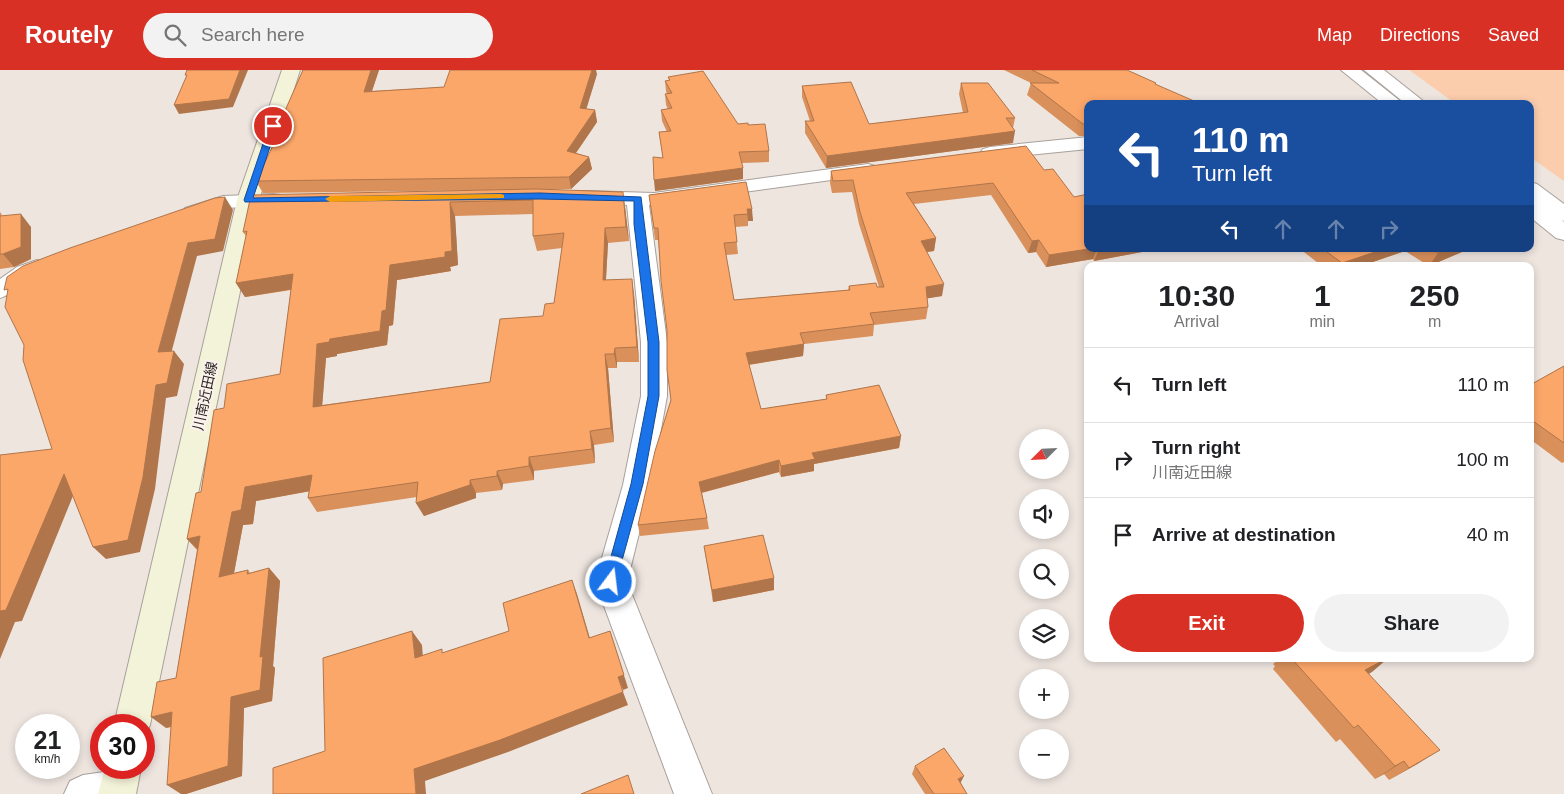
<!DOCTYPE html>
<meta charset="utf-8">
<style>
body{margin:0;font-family:Helvetica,"Noto Sans JP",sans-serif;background:#f2f2f2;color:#202124;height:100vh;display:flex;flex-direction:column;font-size:19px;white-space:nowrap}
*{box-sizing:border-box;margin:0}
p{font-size:16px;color:#757577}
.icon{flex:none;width:28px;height:28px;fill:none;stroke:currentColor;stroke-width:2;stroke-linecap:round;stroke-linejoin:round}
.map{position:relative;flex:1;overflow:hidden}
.sheet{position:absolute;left:1084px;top:192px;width:450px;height:400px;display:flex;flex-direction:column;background:#fff;border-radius:10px;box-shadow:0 2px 8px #0003}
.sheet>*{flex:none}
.banner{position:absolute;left:1084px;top:30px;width:450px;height:152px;border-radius:10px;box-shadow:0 2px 8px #0003;background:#1a4fa0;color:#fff;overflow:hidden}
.needle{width:32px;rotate:246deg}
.controls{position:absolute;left:1019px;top:359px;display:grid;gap:10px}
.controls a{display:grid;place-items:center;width:50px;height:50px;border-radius:50%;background:#fff;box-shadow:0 2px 8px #0003;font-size:25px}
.speed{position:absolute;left:15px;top:644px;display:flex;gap:10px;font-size:25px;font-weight:700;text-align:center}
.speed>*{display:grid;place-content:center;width:65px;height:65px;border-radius:50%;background:#fff;box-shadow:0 2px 8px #0003;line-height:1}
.speed small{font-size:12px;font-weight:400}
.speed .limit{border:8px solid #d22;background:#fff;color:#111}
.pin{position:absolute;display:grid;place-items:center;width:42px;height:42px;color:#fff;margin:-21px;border:2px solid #fff;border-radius:50%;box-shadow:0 1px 5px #0007}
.me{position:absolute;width:55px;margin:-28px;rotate:15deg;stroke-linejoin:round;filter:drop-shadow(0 0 4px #0008)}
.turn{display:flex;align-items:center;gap:18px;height:105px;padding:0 25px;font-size:22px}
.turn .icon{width:65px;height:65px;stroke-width:2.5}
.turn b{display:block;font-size:35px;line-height:42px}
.lanes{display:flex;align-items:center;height:48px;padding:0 25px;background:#0003;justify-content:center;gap:25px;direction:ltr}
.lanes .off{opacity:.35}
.eta{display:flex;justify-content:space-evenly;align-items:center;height:85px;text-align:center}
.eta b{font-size:30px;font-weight:800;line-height:35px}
.cta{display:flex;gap:10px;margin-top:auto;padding:10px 25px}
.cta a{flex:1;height:58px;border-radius:30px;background:#d93025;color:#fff;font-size:20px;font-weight:800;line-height:58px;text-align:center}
.cta a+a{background:#f2f2f2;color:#202124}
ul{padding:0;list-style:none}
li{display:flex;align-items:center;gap:15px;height:75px;padding:0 25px;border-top:1px solid #e0e0e0}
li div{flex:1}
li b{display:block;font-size:19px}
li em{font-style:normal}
header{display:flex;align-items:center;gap:30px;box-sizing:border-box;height:70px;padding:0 25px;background:#d93025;color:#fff}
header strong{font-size:24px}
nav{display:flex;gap:28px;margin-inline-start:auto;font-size:18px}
.search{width:350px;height:45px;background:#f2f2f2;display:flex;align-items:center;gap:12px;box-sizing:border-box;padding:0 18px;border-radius:28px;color:#757577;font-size:19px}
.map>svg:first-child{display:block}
.green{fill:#fccdad}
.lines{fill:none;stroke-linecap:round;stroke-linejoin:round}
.minor-casing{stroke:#a8a09b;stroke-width:2}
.tertiary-casing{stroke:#a8a09b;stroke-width:2}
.secondary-casing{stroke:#a8a09b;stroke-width:2}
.minor{fill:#fff;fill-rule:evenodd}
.tertiary{fill:#fff;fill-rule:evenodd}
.secondary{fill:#f3f3d9;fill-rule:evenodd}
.wall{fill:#d9905b;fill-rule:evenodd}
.shaded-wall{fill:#b0754a}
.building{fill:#fca76a;stroke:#b0754a;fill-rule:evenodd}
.route{fill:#1a73e8;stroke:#114b97}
.slow{fill:#f59e0b}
.labels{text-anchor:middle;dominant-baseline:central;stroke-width:4.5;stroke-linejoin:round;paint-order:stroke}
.street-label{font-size:14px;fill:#292623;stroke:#fbf2ec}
</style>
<header>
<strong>Routely</strong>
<div class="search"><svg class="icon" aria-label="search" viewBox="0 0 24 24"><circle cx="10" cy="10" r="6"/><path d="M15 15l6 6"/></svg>Search here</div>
<nav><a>Map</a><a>Directions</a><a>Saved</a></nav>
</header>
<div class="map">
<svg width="1564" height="724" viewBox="0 0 1564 724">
<rect width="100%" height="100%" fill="#eee5df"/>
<polygon class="green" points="1409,0 1564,0 1564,111 1530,87 1530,34 1456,34"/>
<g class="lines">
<g class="minor-casing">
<g id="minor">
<polygon points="1341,0 1361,0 1404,34 1383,34"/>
<polygon points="1088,67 1088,79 990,89 983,87 980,83 983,79 990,77"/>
<polygon points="868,94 875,96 878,100 875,104 649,135 667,272 667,326 651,415 627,512 712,724 674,724 595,512 623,415 641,326 641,272 627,135 578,132 575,127 578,122 586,121 654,123"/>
<polygon points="273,124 281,125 284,130 281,135 226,138 193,150 185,148 182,143 185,138 223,126"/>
<polygon points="1530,130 1538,131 1564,152 1564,170 1556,168 1530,147"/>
<path d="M37,190L45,192L49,197C45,203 8,226 0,228V209L17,197Z"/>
<polygon points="118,700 131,705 136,718 134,724 64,724 70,711 83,705"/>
</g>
</g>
<g class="tertiary-casing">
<g id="tertiary">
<polygon points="1364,0 1384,0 1427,34 1406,34"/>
<polygon points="1530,112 1537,114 1564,134 1564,151 1556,149 1530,128"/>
</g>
</g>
<g class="secondary-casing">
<g id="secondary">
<polygon points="282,0 300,0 259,130 150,655 144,668 144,655 114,655 237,130"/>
<polygon points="105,698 141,698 136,724 98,724"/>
</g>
</g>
<use href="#minor" class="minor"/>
<use href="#tertiary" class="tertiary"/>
<use href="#secondary" class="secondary"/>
</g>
<g class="wall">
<polygon points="303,0 379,0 372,21 444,17 597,4 586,39 595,40 597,52 576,83 589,87 592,99 571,119 263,123 256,111 286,48 284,43"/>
<polygon points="1004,0 1127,0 1088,34 1088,66 1079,66 1027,25 1031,13"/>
<polygon points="668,7 738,54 748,55 769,81 769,92 742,93 743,109 655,121 663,88 659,62 667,62 662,51 661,40 668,39 666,35 665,24 667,24 666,21 665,11 669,10"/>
<polygon points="961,13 1015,48 1013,58 1013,73 826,98 805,63 805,51 810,51 802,27 802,16 869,54 963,43 959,24"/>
<polygon points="1026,76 1088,179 1158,179 1094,191 1093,189 1046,197 1036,182 1028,183 991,125 914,134 936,168 934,181 927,182 942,226 927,228 928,237 926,249 874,255 873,266 804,274 803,286 749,295 761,339 826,329 826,325 901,366 899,378 814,394 814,401 781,407 779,402 702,423 707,448 709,459 640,466 638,455 671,330 667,260 658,170 655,170 649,125 746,112 753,151 748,151 748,156 735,157 738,184 726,185 734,230 848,220 849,216 879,217 859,154 852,122 832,123 830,113 831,101"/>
<path d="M536,119L625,137L629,171L608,173L606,210L634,224L639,292H617V298H608L614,372L594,375L595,393L534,401V410L503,414L502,420L476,423V428L424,446L416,433L417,427L317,442L308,428L309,421L256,431L253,454L243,455L234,503L248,500L250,503L269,498L280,511L273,596L275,598L272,631L244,638L242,706L186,724H181L171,657L166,658L176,608L197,480L187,469L201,422L224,338L280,304L291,220L245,227L236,213L246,166L243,162ZM533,144V166L537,181L562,178L554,233L490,312L322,335L326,288L337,286V284L387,275L389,256L393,255L397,210L451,201L450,197L458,195L455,146Z"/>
<polygon points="0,142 2,145 1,146 31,157 31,189 14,197 0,199"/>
<polygon points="1300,179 1469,179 1429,196 1405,181 1361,196 1322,196"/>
<polygon points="1564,296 1564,392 1562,393 1530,369 1530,315"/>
<polygon points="704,476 774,508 774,520 713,532"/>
<polygon points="1279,589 1387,589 1369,604 1419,693 1389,710 1384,704 1375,709 1340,669 1336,672 1273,599 1275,596 1273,594"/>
<polygon points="915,696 961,713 967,724 925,724 912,704"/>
</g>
<g class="shaded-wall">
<polygon points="240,0 248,0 233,37 179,44 174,35"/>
<polygon points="371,0 379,0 368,33 364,22"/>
<polygon points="592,0 596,0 597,4 583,50 580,38"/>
<polygon points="595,40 597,52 569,93 567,81"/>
<polygon points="1015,61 1013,73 826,98 827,86"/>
<polygon points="589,87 592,99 571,119 569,107"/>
<polygon points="743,98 743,109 655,121 654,110"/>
<polygon points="623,122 625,137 629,171 626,157"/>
<polygon points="225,127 233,140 223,181 197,186 168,295 158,282 188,173"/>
<polygon points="450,132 455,146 458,195 450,197 451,201 397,210 393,255 389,256 387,275 337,284 337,286 326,288 321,351 313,337 317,274 330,269 382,241 390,195 445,182"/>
<polygon points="747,139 752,139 753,151 748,151"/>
<polygon points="21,144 31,157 31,189 14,197 3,184"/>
<polygon points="605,158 608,173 605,224 603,210"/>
<polygon points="936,168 934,181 919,183 921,171"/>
<polygon points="1039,170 1036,182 1028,183 1032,171"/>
<polygon points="1088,179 1097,179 1093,189 1046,197 1049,185"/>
<polygon points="1099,179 1158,179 1094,191"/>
<polygon points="1384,179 1407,179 1405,181 1361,196 1340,196 1342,193"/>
<polygon points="1449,179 1469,179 1429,196 1438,183"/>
<polygon points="293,204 300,218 245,227 236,213"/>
<polygon points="632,209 634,224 639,292 637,277"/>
<polygon points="944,214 942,226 924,229 926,217"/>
<polygon points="804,274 803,286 746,295 746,283"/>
<polygon points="615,278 617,292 617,298 614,284"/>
<polygon points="174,281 184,294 177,326 166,328 155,419 140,482 106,489 93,477 156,315"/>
<polygon points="605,284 608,298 614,372 611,358"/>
<polygon points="590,361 594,375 595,393 592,379"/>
<polygon points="901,366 899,378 814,394 814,401 781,407 781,396 812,383"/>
<polygon points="529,387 534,401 534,410 529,396"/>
<polygon points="779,390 779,402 700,423 699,412"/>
<polygon points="497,401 503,414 502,420 497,406"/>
<polygon points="64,404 77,416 22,551 15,552 0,589 0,541"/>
<polygon points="312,405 322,419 256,431 253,454 243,455 231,519 219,507 232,442 245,417"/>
<polygon points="470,410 476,423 476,428 424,446 416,433"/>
<polygon points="200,466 200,482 187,469"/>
<polygon points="269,498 280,511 273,596 275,598 272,631 244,638 242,706 186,724 181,724 167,715 260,587"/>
<polygon points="774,508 774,520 713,532 712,520"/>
<polygon points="572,510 577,524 594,582 589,568"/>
<polygon points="412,561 422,575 424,601 415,588"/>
<polygon points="610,561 628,618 623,620 618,607"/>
<polygon points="1386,589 1387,589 1372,602 1347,615 1365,600"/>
<polygon points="623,622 628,635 508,682 425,711 426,724 416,724 414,699"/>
<polygon points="172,642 187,653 166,658 151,647"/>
<polygon points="1440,680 1419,693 1389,710 1409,698"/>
<polygon points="1404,691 1384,704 1375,709 1395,696"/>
<polygon points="964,706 960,714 958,709"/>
</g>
<g class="building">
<polygon points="187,0 240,0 229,29 174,35 187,5 185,5"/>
<polygon points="303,0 371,0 364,22 444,17 450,0 592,0 580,38 595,40 567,81 589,87 569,107 256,111 289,42 284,43"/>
<polygon points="1032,0 1127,0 1156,13 1155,14 1201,34 1088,34 1088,54 1083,54 1030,13 1059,13"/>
<polygon points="703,1 738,54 748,53 748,55 765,54 769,81 739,82 743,98 654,110 653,87 663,88 659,62 671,61 661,40 672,38 665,24 672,23 665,11 670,10 668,7"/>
<polygon points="851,12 869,54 968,42 961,13 988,13 1015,48 1006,48 1015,61 827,86 805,51 814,51 802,16"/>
<polygon points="1026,76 1044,100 1053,99 1074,127 1088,124 1088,179 1049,185 1039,170 1032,171 993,113 906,123 936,168 921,171 944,214 926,217 928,237 870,243 874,254 800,263 804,274 746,283 761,339 827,329 826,325 879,315 901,366 812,383 815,389 781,396 779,390 699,412 707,448 638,455 655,381 671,330 667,300 667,260 661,211 658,158 654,158 649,125 746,112 752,139 747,139 748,144 734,145 737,172 724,173 734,230 850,220 849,216 876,213 877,217 884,217 860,142 853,110 833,111 831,101"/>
<path d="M536,119L623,122L626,157L605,158L603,210L632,209L637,277L615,278L614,284H605L611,358L590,361L592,379L529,387V396L497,401V406L470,410V415L416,433L418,412L308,428L312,405L245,417L241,440L232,442L219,507L248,500L247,504L269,498L260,587L263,586L260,620L231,627L228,696L167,715L172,642L151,647L157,612L176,608L200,466L187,469L196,423L201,422L214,340L224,338L227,314L280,304L293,204L236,213L247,161L243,162L251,125ZM533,130V166L564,163L554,233L545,234L543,246L500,249L490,312L313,337L317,274L329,272L330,269L380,261L382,241L386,240L390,195L445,187V182L452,181L450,132Z"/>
<polygon points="225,127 215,169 188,173 158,282 174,281 167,313 156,315 143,407 128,470 93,477 64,404 6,540 0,541 0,385 52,379 23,290 24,275 5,237 8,219 4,220 7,207 23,196 70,178 215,128"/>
<polygon points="21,144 21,177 3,184 0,184 0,146"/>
<polygon points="1323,179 1384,179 1342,193"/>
<polygon points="1430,179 1449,179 1438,183"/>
<polygon points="1564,296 1564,373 1530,349 1530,315"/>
<polygon points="763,465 774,508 712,520 704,476"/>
<polygon points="572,510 589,568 610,561 624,605 618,607 623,622 500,670 414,699 416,724 273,724 273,698 325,681 323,588 412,561 415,588 442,579 442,583 509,561 503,533"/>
<polygon points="1292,589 1386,589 1365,600 1440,680 1409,698 1404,691 1395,696 1358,655 1354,658"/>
<polygon points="944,678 964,706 958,709 967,724 934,724 915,696"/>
<polygon points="628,705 634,724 581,724"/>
</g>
<polygon class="route" points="273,53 277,56 253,128 540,123 641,127 659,272 659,326 643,414 615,516 611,517 606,516 604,512 631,414 648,326 648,272 634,154 634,131 540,129 245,132 244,130 269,56"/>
<polygon class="slow" points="501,124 504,125 504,128 330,132 325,129 330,126"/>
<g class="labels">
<g class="street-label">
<text transform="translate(205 326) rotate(-78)">川南近田線</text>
</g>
</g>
</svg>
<div class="controls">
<a><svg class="needle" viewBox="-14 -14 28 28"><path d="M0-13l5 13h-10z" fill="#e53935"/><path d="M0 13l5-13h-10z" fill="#757577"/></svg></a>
<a><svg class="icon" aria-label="sound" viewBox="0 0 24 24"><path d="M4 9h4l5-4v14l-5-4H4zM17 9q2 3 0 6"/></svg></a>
<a><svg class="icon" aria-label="search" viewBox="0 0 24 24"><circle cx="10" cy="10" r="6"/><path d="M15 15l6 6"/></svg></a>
<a><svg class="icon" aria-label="layers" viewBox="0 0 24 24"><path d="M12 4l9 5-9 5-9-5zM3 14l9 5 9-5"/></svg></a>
<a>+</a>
<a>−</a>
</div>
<div class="speed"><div>21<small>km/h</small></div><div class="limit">30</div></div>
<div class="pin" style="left:273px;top:56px;background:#d93025"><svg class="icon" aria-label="arrive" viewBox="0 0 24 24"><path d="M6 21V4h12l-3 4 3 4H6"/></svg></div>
<svg class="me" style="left:611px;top:512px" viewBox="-20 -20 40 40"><circle r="17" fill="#1a73e8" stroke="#fff" stroke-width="3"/><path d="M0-11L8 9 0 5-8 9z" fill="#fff"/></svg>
<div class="banner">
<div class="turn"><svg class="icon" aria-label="left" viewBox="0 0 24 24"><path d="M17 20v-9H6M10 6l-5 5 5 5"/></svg><div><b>110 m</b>Turn left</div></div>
<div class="lanes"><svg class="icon" aria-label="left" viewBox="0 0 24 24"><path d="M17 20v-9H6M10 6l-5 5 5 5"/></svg><svg class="icon off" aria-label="ahead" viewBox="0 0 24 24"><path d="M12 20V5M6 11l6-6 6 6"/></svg><svg class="icon off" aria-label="ahead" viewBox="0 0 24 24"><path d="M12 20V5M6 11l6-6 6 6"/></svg><svg class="icon off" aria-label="right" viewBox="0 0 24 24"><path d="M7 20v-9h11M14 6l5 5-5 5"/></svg></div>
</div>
<section class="sheet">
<div class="eta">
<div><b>10:30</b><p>Arrival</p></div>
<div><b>1</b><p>min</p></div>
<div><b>250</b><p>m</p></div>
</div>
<ul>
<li><svg class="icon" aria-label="left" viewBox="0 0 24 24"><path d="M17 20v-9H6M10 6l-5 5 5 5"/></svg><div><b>Turn left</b></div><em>110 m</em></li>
<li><svg class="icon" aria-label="right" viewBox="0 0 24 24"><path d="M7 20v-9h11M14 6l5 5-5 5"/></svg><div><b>Turn right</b><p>川南近田線</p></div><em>100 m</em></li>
<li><svg class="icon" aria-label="arrive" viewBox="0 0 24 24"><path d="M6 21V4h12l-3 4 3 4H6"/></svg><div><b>Arrive at destination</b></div><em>40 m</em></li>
</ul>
<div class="cta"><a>Exit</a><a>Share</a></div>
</section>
</div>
